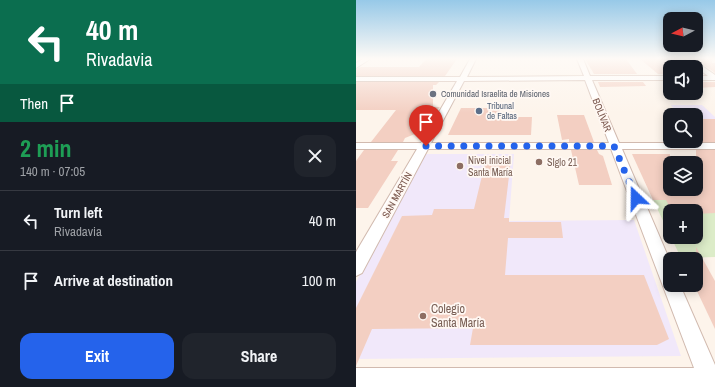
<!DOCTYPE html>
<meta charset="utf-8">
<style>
body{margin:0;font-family:"Archivo Narrow",sans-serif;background:#20242c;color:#f1f3f6;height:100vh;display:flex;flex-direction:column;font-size:15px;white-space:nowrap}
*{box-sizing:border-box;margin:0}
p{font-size:13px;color:#9ea1a6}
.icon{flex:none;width:22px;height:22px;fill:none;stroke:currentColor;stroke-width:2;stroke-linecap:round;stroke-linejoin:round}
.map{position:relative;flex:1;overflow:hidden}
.drawer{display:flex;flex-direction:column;background:#171b24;width:356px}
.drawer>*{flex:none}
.top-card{background:#0b6e4f;color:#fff;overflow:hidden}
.needle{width:26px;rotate:263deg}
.tools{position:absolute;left:307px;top:12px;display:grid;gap:8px}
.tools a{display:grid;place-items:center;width:40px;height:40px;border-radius:8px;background:#171b24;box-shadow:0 2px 10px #0003;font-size:20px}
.pin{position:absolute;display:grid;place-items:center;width:34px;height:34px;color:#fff;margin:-41px -17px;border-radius:50% 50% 50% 0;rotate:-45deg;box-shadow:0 0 4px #0007}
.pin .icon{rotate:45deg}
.me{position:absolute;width:44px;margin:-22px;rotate:337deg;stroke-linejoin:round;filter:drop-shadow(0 0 3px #0008)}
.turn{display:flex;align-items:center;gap:14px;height:84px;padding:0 20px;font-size:18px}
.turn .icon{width:52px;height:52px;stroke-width:2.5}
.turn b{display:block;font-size:28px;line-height:34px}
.then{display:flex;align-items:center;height:38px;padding:0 20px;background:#0003;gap:8px;font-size:15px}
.round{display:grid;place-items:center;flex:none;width:42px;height:42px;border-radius:12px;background:#20242c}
.summary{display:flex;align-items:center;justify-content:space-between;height:68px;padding:0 20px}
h1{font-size:24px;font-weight:700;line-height:30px;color:#1e9e55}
.button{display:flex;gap:8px;margin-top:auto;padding:8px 20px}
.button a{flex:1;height:46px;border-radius:12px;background:#2563eb;color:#fff;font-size:16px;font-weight:700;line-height:46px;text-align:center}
.button a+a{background:#20242c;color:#f1f3f6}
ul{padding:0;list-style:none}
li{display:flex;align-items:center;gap:12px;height:60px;padding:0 20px;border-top:1px solid #363941}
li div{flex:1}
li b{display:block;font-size:15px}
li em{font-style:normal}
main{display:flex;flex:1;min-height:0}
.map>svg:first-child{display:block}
.education{fill:#f1e8fa}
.green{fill:#dcecc8}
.building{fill:#f3cfc2}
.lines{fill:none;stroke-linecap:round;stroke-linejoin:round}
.street-casing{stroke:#d1baaf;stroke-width:2}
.street{fill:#fff;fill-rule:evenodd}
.route{stroke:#2563eb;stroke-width:7;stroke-dasharray:0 12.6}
.worship-dot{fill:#6b7280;stroke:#fff8f3;stroke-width:1.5}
.service-dot{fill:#5c6f8a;stroke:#fff8f3;stroke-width:1.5}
.education-dot{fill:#8d6e63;stroke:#fff8f3;stroke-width:1.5}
.labels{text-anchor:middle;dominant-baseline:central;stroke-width:3.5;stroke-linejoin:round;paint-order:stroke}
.far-worship-label{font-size:9px;fill:#5b616d;stroke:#fff8f3;text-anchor:start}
.far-service-label{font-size:9px;fill:#4e5e75;stroke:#fff8f3;text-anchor:start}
.street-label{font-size:10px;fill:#7a574d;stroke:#fff8f3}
.education-label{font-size:10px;fill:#785e54;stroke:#fff8f3;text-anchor:start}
.near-education-label{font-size:12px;fill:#785e54;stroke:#fff8f3;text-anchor:start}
</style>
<main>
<section class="drawer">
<div class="top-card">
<div class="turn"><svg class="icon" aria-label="left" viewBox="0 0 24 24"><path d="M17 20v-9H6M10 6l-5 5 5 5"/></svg><div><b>40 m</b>Rivadavia</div></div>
<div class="then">Then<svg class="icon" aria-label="arrive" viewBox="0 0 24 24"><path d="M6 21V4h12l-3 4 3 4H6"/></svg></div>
</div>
<div class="summary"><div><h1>2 min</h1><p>140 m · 07:05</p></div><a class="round"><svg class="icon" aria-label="close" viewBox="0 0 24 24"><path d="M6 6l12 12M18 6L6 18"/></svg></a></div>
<ul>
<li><svg class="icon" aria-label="left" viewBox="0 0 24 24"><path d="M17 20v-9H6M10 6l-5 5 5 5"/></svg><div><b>Turn left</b><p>Rivadavia</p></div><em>40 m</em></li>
<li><svg class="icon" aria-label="arrive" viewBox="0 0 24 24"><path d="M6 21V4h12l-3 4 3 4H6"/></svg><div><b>Arrive at destination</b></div><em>100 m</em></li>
</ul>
<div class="button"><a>Exit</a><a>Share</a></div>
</section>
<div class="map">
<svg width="359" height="387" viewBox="0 0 359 387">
<rect width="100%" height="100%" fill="#fdf4eb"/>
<g class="education">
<polygon points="315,105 346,105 359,117 359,140 340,134 340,115 323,115"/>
<polygon points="69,154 158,154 153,221 278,220 325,356 0,359 0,282"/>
</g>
<polygon class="green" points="297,200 359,200 359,257 325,258 315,237 340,237 340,211 314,211 314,235"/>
<g class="building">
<polygon points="70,59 101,59 89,76 0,76 0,69 5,67 63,67"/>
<polygon points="229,59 270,59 281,74 238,74"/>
<polygon points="284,59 314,59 314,74 302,74"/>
<polygon points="340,59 356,59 356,63 359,63 359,73"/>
<polygon points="0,82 83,82 80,85 77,85 77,107 84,107 59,134 49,138 47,142 15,142 40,110 0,110"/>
<polygon points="242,82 287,82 290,86 244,87"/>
<polygon points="340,82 359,82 359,87 340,88"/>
<polygon points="105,108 144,108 142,117 176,117 175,135 92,135"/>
<polygon points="201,115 228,115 238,142 213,142 213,139 206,140"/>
<rect x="340" y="119" width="19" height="23"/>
<polygon points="8,150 42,150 35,161 42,161 12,208 0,208 0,161"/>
<polygon points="215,150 241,150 243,154 247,156 256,185 223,185"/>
<polygon points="340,150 359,150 359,213 340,214 340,211 316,211 310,200 297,200 276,154 314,154 314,189 340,189"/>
<polygon points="130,159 155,159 148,218 153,218 153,222 205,222 207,238 152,238 149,275 288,275 313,339 301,345 114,345 117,328 16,329 0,366 0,308 46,216 76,215 78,209 118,209"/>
<polygon points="340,247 359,281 359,329 340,289"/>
</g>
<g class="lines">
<g class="street-casing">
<g id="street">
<polygon points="7,59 14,59 0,68 0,63"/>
<path d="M114,59H120L111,77L228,76L221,59H227L234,76H314V80H236L263,143H359V149H266L314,261V285H324L359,365V387H0V368H338L255,149H72L6,273L0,276V252L61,149H0V143H65L101,81H0V77H104ZM229,80L253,143H75L108,81Z"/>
<polygon points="329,59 336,59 359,75 359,80 340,80 340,76 352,76"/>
</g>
</g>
<use href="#street" class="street"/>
</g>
<linearGradient id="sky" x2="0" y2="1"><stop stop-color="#97c9e8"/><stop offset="0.52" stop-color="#fefaf6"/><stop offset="1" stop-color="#fefaf6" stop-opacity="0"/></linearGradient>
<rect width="359" height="113" fill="url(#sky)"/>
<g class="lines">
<polyline class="route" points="70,146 258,146 280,198"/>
</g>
<circle class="worship-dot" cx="77" cy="94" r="4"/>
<circle class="service-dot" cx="123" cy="111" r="4"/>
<g class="education-dot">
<circle cx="183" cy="162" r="4"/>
<circle cx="104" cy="166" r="4"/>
<circle cx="67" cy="316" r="4"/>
</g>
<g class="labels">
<g class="far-worship-label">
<text x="85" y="94">Comunidad Israelita de Misiones</text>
</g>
<g class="far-service-label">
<text x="131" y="106">Tribunal<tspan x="131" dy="10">de Faltas</tspan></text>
</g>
<g class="street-label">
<text transform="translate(246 115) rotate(68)">BOLÍVAR</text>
<text transform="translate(41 195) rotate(-61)">SAN MARTÍN</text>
</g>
<g class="education-label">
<text x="112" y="160">Nivel inicial<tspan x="112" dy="12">Santa María</tspan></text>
<text x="191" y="162">SIglo 21</text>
</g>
<g class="near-education-label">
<text x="75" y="309">Colegio<tspan x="75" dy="14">Santa María</tspan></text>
</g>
</g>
</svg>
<div class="tools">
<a><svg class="needle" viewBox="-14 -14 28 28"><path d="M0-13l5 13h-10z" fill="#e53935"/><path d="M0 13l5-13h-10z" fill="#9ea1a6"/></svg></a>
<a><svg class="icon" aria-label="sound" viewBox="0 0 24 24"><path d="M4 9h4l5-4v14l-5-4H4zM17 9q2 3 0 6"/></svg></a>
<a><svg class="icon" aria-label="search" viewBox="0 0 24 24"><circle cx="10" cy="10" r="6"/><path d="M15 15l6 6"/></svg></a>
<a><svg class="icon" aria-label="layers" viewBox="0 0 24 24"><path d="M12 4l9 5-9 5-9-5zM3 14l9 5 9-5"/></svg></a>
<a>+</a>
<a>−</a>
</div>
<div class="pin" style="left:70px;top:146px;background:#d93025"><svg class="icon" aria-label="arrive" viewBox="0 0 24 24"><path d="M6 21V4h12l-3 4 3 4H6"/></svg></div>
<svg class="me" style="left:280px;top:198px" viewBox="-20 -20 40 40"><path d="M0-17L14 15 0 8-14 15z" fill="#2563eb" stroke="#fff" stroke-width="4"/></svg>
</div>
</main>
